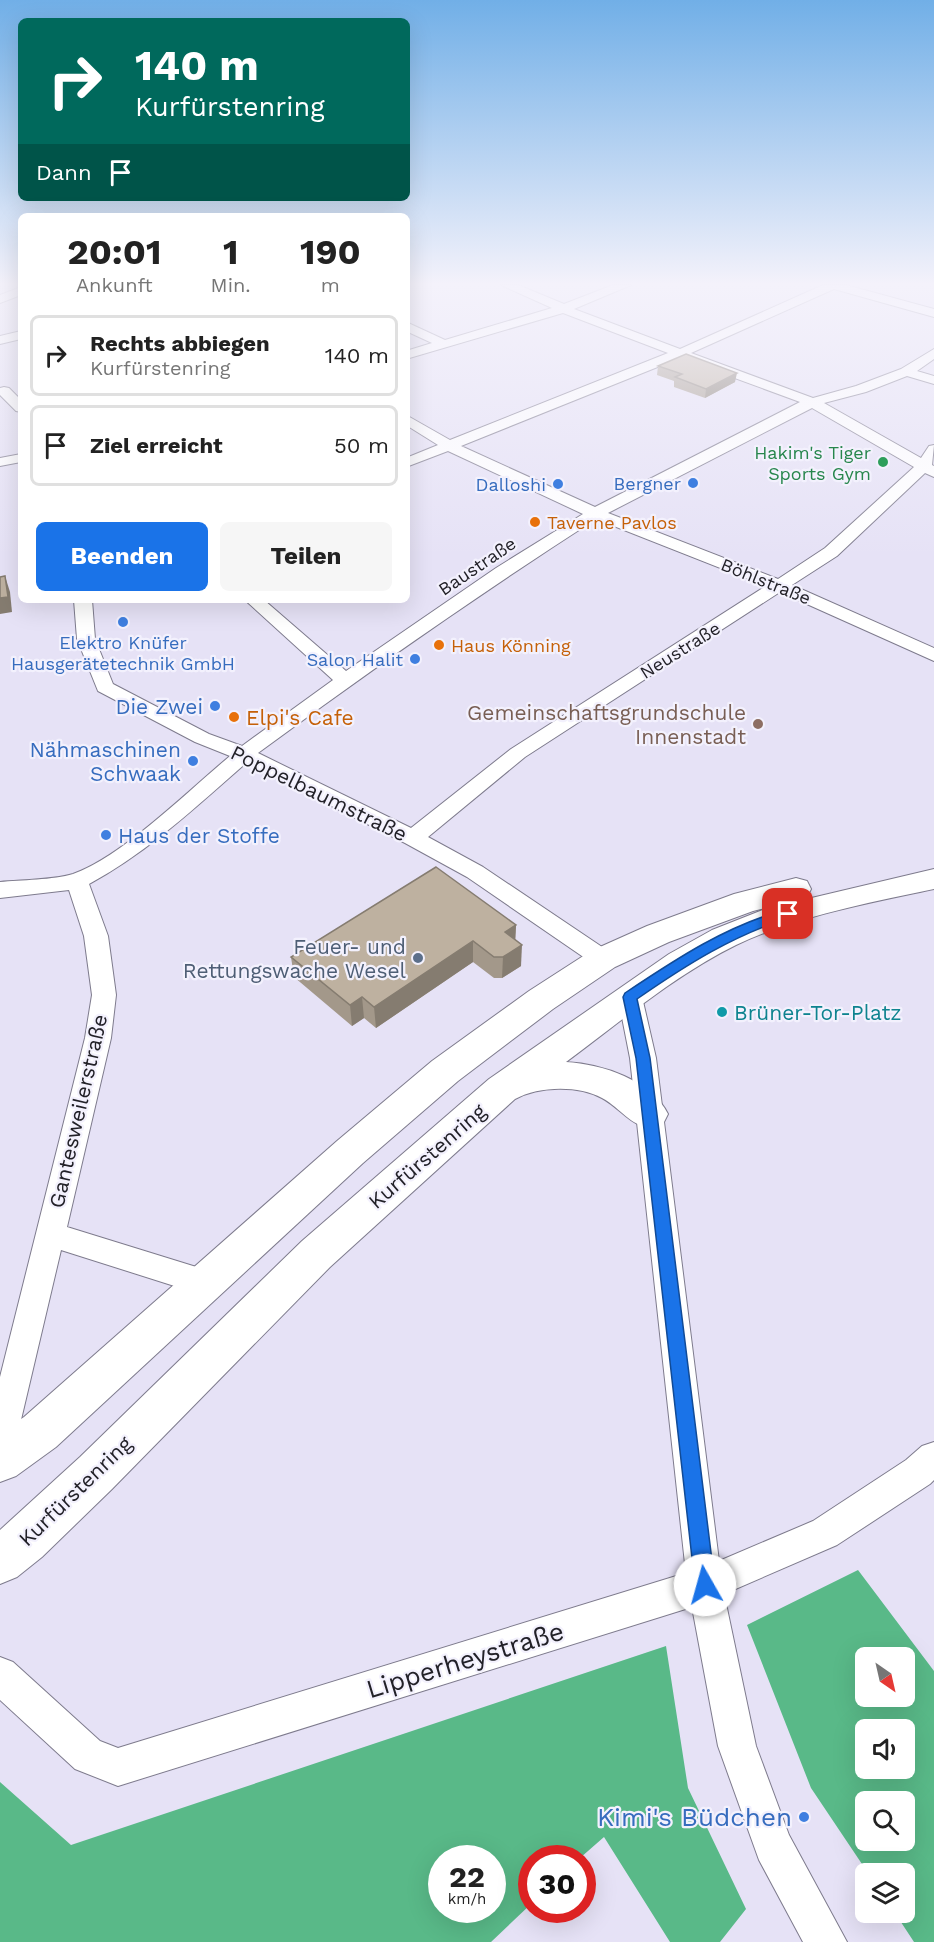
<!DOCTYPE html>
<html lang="de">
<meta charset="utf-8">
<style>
body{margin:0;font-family:"Work Sans",sans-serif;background:#f6f6f6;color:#222;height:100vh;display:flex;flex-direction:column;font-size:22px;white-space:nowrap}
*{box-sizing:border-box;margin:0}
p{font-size:20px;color:#767676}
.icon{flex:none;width:33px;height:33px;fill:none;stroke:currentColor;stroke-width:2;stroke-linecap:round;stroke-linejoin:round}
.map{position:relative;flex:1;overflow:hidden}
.sheet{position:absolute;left:18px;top:213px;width:392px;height:390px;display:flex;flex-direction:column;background:#fff;border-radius:9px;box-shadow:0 6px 24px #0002}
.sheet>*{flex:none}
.top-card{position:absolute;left:18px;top:18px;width:392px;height:183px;border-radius:9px;box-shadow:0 6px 24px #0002;background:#00695c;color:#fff;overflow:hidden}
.needle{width:39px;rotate:146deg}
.controls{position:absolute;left:855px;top:1647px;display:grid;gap:12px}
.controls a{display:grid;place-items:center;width:60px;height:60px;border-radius:9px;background:#fff;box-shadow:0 6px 24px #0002;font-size:30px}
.speed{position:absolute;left:428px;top:1845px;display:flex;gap:12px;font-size:30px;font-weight:700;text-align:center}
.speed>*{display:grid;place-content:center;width:78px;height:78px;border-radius:50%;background:#fff;box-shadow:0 6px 24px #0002;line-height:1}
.speed small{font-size:15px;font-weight:400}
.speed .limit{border:9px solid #d22;background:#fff;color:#111}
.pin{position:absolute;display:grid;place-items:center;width:51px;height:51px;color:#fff;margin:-26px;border-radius:12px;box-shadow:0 3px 9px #0006}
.me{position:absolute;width:66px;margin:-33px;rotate:353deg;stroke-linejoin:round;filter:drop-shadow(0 0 4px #0008)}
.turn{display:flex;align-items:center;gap:21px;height:126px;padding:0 18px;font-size:27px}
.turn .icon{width:78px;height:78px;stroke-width:2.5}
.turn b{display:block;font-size:42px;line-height:51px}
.then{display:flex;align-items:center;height:57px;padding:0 18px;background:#0003;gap:12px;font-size:22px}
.eta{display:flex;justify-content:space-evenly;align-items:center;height:102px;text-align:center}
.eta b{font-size:36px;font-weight:700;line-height:42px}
.action{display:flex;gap:12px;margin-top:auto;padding:12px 18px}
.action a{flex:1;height:69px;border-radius:9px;background:#1a73e8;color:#fff;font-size:24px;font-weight:700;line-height:69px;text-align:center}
.action a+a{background:#f6f6f6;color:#222}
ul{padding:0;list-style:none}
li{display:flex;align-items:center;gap:18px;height:81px;margin:0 12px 9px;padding:0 6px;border:3px solid #e0e0e0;border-radius:9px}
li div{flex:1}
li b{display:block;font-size:22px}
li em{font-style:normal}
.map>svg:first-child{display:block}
.forest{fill:#59b988;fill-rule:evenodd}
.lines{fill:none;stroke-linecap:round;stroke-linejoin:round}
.street-casing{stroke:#7e7b8d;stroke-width:2}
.secondary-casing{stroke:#7e7b8d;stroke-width:2}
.street{fill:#fff;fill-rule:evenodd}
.secondary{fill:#fff;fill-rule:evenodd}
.wall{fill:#a3988a}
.shaded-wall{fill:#857c70}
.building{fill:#beb1a0;stroke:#857c70;stroke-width:1.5}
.route{fill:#1a73e8;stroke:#114b97;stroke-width:1.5}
.leisure-dot{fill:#2e9e5b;stroke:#f3f1fd;stroke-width:2}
.shop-dot{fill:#3f7fe0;stroke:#f3f1fd;stroke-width:2}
.food-dot{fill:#e8710a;stroke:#f3f1fd;stroke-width:2}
.education-dot{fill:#8d6e63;stroke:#f3f1fd;stroke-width:2}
.service-dot{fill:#5c6f8a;stroke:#f3f1fd;stroke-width:2}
.culture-dot{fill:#0f9aa8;stroke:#f3f1fd;stroke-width:2}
.labels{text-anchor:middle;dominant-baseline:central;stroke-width:4.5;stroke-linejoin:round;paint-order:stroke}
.far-leisure-label{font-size:18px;fill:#27864d;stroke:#f3f1fd;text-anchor:end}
.far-shop-label{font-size:18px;fill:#366cbe;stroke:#f3f1fd;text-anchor:end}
.far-food-label{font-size:18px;fill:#c56008;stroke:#f3f1fd;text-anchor:start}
.far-street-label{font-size:18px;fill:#222128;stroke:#f3f1fd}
.shop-label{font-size:21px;fill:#366cbe;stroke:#f3f1fd;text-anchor:end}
.education-label{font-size:21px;fill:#785e54;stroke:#f3f1fd;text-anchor:end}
.food-label{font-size:21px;fill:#c56008;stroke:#f3f1fd;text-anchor:start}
.street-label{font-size:21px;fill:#222128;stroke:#f3f1fd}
.service-label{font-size:21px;fill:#4e5e75;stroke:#f3f1fd;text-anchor:end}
.culture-label{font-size:21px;fill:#0d838f;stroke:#f3f1fd;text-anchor:start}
.near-street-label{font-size:26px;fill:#222128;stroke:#f3f1fd}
.near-shop-label{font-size:26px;fill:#366cbe;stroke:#f3f1fd;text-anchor:end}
</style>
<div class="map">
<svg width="934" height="1942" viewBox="0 0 934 1942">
<rect width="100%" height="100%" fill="#e6e2f6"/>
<g class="forest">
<path d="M858,1570L934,1671V1942H914L895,1913L904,1912V1874L868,1873L811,1788L747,1625ZM866,1658H904V1696H866ZM866,1730H904V1768H866ZM866,1802H904V1840H866Z"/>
<path d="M666,1646L688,1788L746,1909L720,1942H670L604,1837L580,1858H531V1904L491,1942H0V1782L71,1845ZM441,1858H492V1910H441Z"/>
</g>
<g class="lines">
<g class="street-casing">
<g id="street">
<path d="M501,285H518L564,304L613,285H631L574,309L680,349L823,285H846L934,309V317L834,289L691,353L813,398L856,386L901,369L934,349V359L917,371L934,376V384L907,376L866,392L824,403L921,458L929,446L934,445L932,465L934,466V477L925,473L837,556L792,585L934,648V661L780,592L525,757L428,837L483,867L611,953L615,959L611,965L603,968L595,965L467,877L405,843L246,763C196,807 148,852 89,884L108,936L116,995L111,1038L67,1227L206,1270L216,1274L221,1283L216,1292L206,1296L61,1250L16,1441L11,1452L0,1457V1377L85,1038L92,995L84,936L69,890L0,898V882C20,880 54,880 73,874C122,857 189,790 230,756L195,742L98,691L77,639L74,600H92L95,639L113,684L209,734L242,746L333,680L245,600H264L346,671L496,568L583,514L448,451L406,467V458L438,445L406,425V415L450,440L668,353L563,313L406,359V351L432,343L406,331V322L445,340L552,308ZM680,358L800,402L595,507L461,446ZM812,408L914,467L825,548L778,579L608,513ZM596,519L766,586L511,749L411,828L258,753C369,671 481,593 596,519Z"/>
<polygon points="21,287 21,295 0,303 0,295"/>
<polygon points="21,331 21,339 0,344 0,336"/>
<polygon points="4,387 9,388 21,400 21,412 16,411 0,395 0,388"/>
<polygon points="21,454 21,462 0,466 0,458"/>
<polygon points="630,988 639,991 642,997 656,1058 719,1561 813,1521 906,1460 922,1446 934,1442 934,1480 930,1484 837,1545 724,1594 756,1746 789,1835 847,1942 803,1942 759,1860 718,1746 692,1607 118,1786 75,1769 0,1700 0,1657 13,1662 100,1741 118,1748 686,1573 630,1058 618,997 621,991"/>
</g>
</g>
<g class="secondary-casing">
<g id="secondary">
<path d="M934,869V889C868,903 797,916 736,945C675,975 620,1022 566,1062C602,1064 651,1080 668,1114L663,1124C633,1134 626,1111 602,1098C578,1085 539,1086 515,1099L330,1267L112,1489L42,1557L17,1577L0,1584V1530L80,1457L302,1241L489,1079L669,954L712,930L765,909Z"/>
<polygon points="796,878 807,881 811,889 807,897 753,911 669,942 615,967 553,1009 458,1081 363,1163 56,1447 16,1476 0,1482 0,1433 24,1417 337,1141 432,1061 529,991 591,951 647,926 734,894"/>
</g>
</g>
<use href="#street" class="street"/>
<use href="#secondary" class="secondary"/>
</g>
<g class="wall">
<polygon points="658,366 735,382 705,398 674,387 674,381 657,375"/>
<polygon points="516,925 515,940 521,966 502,978 494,978 473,962 376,1028 364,1018 352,1026 294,977 291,957"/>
</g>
<g class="shaded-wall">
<polygon points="737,373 735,382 705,398 706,389"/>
<polygon points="5,576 10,592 12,612 0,614 0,598"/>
<polygon points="516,925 515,946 505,932"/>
<polygon points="473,941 473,962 376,1028 374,1007"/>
<polygon points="522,945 521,966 502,978 503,957"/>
<polygon points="362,997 364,1018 352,1026 350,1005"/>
</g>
<g class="building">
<polygon points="686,354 737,373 706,389 675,377 682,374 658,366"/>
<polygon points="5,576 8,597 0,598 0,577"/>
<polygon points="436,867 516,925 505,932 522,945 503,957 494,957 473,941 374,1007 362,997 350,1005 291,957"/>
</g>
<linearGradient id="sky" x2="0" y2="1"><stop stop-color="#71afe7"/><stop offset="0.51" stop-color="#f4f2fb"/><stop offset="1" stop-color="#f4f2fb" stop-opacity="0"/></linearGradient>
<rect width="934" height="557" fill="url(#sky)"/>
<path class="route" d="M788,909L794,914L792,917C735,934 686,965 637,999L650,1058L715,1585L712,1592L705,1595L698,1592L695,1585L636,1058L623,997L625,993C676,959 727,925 788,909Z"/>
<circle class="leisure-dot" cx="883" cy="462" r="6"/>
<g class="shop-dot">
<circle cx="693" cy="483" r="6"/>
<circle cx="558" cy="484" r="6"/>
<circle cx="123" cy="622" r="6"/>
<circle cx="415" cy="659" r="6"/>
<circle cx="215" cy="706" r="6"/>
<circle cx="193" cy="761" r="6"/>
<circle cx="106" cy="835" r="6"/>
<circle cx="804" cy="1817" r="6"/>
</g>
<g class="food-dot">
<circle cx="535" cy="522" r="6"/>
<circle cx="439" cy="645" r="6"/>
<circle cx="234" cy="717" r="6"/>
</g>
<circle class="education-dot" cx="758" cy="724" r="6"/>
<circle class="service-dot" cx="418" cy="958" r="6"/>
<circle class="culture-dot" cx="722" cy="1012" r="6"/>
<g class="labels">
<g class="far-leisure-label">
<text x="871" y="452">Hakim's Tiger<tspan x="871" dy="21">Sports Gym</tspan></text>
</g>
<g class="far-shop-label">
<text x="681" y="483">Bergner</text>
<text x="546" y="484">Dalloshi</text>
<text x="123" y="642" text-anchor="middle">Elektro Knüfer<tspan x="123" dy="21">Hausgerätetechnik GmbH</tspan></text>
<text x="403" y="659">Salon Halit</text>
</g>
<g class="far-food-label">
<text x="547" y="522">Taverne Pavlos</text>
<text x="451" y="645">Haus Könning</text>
</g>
<g class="far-street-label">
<text transform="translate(477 566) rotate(-34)">Baustraße</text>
<text transform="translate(766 581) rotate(22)">Böhlstraße</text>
<text transform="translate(680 650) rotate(-32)">Neustraße</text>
</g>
<g class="shop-label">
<text x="203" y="706">Die Zwei</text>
<text x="181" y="749">Nähmaschinen<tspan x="181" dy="24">Schwaak</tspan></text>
<text x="118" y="835" text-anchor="start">Haus der Stoffe</text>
</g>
<g class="education-label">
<text x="746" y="712">Gemeinschaftsgrundschule<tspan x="746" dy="24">Innenstadt</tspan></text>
</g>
<g class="food-label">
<text x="246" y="717">Elpi's Cafe</text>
</g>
<g class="street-label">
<text transform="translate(319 793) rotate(26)">Poppelbaumstraße</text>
<text transform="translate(78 1111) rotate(-77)">Gantesweilerstraße</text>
<text transform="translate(427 1156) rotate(-41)">Kurfürstenring</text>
<text transform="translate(75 1491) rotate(-44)">Kurfürstenring</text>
</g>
<g class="service-label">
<text x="406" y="946">Feuer- und<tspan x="406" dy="24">Rettungswache Wesel</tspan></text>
</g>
<g class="culture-label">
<text x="734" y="1012">Brüner-Tor-Platz</text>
</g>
<g class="near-street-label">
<text transform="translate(465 1660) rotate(-17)">Lipperheystraße</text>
</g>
<g class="near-shop-label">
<text x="792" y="1817">Kimi's Büdchen</text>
</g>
</g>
</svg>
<div class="controls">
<a><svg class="needle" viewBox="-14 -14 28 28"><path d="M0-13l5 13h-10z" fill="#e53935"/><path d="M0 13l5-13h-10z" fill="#767676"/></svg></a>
<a><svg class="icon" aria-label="sound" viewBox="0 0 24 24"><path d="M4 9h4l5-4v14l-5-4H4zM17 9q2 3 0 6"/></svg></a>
<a><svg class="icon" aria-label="search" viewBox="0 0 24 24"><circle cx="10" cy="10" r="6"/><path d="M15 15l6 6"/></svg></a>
<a><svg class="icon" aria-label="layers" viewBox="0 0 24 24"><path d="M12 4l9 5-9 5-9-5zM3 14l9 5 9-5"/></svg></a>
</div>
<div class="speed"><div>22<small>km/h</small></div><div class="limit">30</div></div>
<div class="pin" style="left:788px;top:914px;background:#d93025"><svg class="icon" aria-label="arrive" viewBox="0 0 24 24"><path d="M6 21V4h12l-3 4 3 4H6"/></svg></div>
<svg class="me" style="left:705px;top:1585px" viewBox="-20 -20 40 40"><circle r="19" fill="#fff"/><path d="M0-13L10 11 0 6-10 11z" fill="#1a73e8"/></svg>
<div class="top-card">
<div class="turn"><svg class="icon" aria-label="right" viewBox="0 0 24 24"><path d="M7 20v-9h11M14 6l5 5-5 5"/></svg><div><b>140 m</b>Kurfürstenring</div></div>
<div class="then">Dann<svg class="icon" aria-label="arrive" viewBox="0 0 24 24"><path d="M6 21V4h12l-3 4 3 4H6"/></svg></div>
</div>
<section class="sheet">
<div class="eta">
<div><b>20:01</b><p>Ankunft</p></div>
<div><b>1</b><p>Min.</p></div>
<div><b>190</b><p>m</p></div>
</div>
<ul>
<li><svg class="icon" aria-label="right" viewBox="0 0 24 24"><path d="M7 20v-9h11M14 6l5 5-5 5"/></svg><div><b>Rechts abbiegen</b><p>Kurfürstenring</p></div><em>140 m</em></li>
<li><svg class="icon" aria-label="arrive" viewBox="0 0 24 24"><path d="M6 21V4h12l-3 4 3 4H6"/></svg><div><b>Ziel erreicht</b></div><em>50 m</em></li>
</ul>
<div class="action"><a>Beenden</a><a>Teilen</a></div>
</section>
</div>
